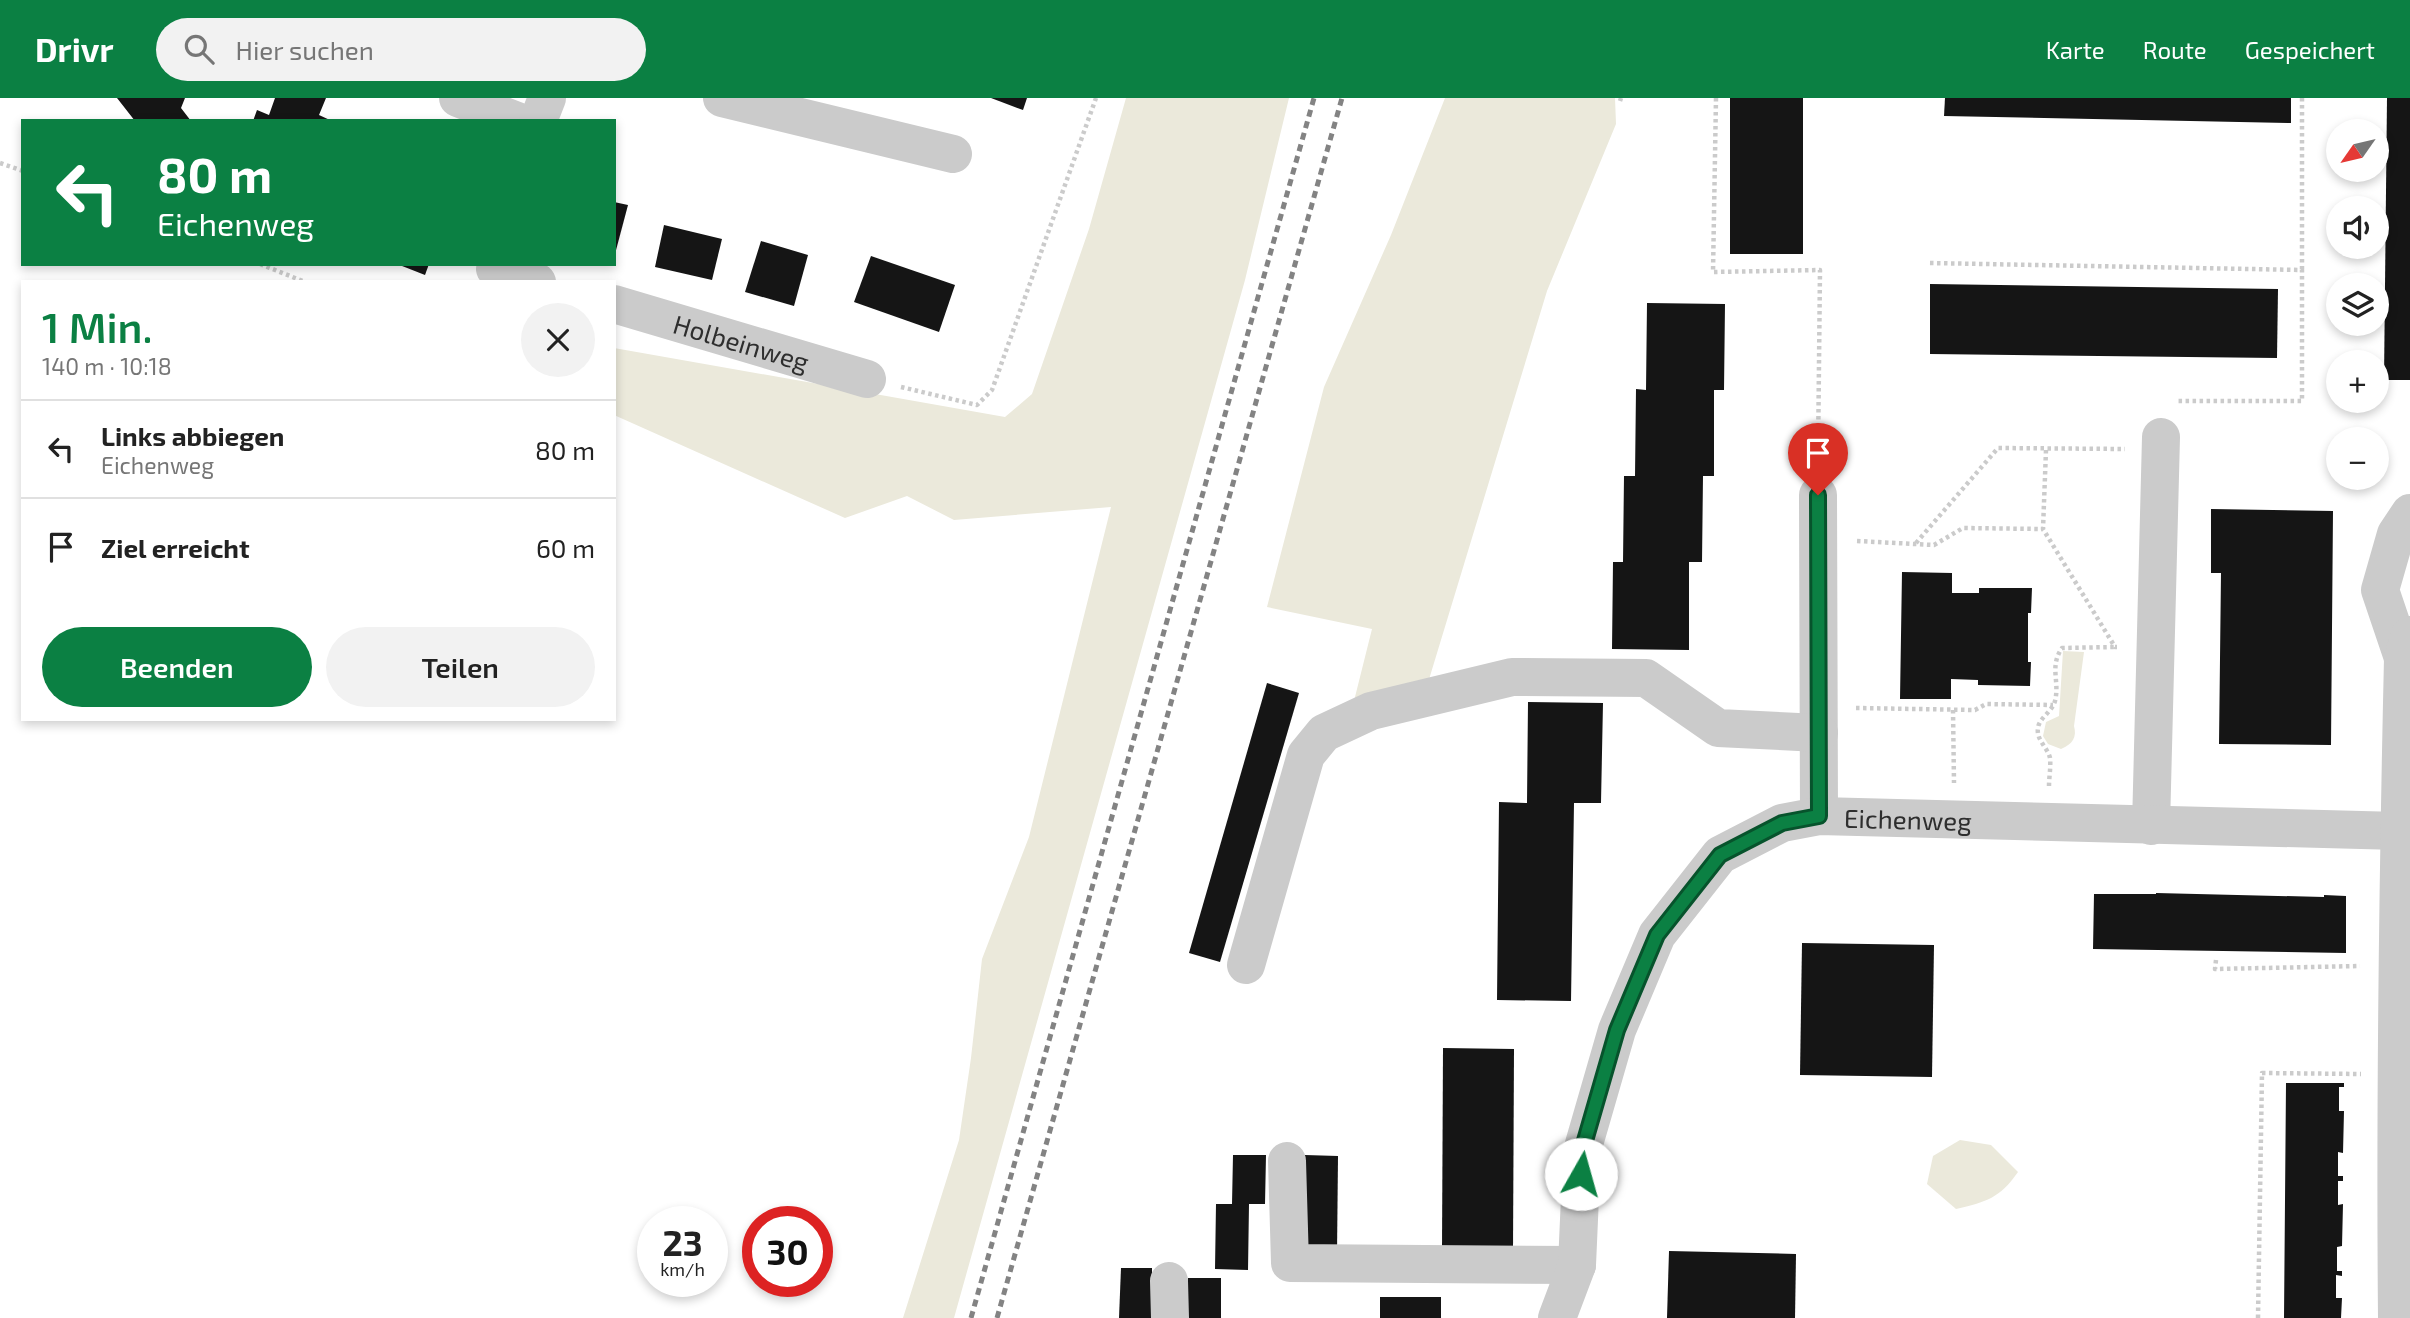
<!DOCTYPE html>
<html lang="de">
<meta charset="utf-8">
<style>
body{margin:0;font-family:"Exo 2",sans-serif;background:#f2f2f2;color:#222;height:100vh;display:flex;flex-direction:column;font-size:26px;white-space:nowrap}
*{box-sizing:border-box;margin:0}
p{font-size:23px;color:#767676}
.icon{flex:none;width:38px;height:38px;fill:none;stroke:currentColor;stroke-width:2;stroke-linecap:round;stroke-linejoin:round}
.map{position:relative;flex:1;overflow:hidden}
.panel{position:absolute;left:21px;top:182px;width:595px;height:441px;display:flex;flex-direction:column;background:#fff;border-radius:0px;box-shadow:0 4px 10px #0003}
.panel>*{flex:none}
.guide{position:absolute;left:21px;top:21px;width:595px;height:147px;border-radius:0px;box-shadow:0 4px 10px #0003;background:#0b8043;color:#fff;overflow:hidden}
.needle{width:46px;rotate:236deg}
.fabs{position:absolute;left:2326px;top:21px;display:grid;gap:14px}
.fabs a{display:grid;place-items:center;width:63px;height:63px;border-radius:50%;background:#fff;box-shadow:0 4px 10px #0003;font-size:35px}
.speed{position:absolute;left:637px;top:1108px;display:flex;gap:14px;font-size:35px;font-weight:700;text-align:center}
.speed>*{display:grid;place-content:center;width:91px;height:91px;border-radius:50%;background:#fff;box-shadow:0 4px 10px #0003;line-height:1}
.speed small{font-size:18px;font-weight:400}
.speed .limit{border:10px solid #d22;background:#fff;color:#111}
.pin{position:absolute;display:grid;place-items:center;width:60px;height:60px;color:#fff;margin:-72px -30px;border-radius:50% 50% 50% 0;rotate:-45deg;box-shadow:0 0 7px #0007}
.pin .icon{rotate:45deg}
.me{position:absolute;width:77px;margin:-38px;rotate:7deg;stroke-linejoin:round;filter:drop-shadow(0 0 5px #0008)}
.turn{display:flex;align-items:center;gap:24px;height:147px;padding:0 21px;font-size:32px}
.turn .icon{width:91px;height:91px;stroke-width:2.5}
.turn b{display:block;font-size:49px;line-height:60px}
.round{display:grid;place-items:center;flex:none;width:74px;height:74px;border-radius:37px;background:#f2f2f2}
.headline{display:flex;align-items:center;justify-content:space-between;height:119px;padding:0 21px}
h1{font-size:42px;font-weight:600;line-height:52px;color:#0b8043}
.button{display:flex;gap:14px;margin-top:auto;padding:14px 21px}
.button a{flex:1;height:80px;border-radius:42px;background:#0b8043;color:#fff;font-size:28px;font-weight:600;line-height:80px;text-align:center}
.button a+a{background:#f2f2f2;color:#222}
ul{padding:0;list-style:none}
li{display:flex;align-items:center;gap:21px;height:98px;padding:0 21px;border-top:2px solid #e0e0e0}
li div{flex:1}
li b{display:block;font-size:26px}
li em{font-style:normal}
header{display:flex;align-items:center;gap:42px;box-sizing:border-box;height:98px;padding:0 35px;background:#0b8043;color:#fff}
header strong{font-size:33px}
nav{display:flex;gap:38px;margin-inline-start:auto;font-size:24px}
.search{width:490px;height:63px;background:#f2f2f2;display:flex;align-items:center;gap:18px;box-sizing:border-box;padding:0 24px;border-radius:38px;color:#767676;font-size:26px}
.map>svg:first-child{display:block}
.green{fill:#ebe9db}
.building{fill:#151515}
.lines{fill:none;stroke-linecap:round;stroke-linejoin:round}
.path{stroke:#cbcbcb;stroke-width:4.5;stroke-dasharray:3.5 3.5;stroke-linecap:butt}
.minor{stroke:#cbcbcb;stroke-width:38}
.rail{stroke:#838383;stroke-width:5;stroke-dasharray:7 5;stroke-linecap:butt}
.route-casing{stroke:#07532c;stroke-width:18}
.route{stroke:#0b8043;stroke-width:12}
.labels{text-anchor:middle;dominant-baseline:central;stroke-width:7;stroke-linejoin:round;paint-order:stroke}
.street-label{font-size:26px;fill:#2e2e2e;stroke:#fff}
</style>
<header>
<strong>Drivr</strong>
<div class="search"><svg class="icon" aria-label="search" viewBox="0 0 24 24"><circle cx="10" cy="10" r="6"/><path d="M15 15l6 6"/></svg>Hier suchen</div>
<nav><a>Karte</a><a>Route</a><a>Gespeichert</a></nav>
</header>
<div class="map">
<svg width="2410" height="1220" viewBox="0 0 2410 1220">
<rect width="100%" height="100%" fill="#fff"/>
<g class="green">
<polygon points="1126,0 1289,0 1245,182 954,1220 903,1220 959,1042 971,960 982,861 1029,739 1111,409 954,422 907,398 845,420 614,317 614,250 1005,319 1032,296 1089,131"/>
<polygon points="1445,0 1615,0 1616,26 1547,193 1427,588 1353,607 1372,531 1267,509 1324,289 1391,137"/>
<path d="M2063,553L2084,554L2074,628C2077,639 2073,646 2061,651L2048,646L2043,638L2046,624L2059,618Z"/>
<path d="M1960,1042L1991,1047L2018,1074C2000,1100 1986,1104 1956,1111L1927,1086L1933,1058Z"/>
</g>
<g class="building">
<polygon points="117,0 185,0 181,10 191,23 135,23"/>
<polygon points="275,0 326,0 319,17 332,23 253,23 257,12 269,17"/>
<polygon points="991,0 1027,0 1023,12"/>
<rect x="1730" y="0" width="73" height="156"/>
<polygon points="1945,0 2291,0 2291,25 1944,18"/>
<polygon points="2387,0 2410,0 2410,282 2384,282"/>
<polygon points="614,104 628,107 615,156 614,156"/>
<polygon points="664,127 722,141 712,182 655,169"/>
<polygon points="761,143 808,157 794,208 745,194"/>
<polygon points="871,158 955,187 939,234 854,204"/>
<polygon points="397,166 429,166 425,177"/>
<polygon points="1930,186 2278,191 2277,260 1930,256"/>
<polygon points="1647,205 1725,206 1724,292 1714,292 1714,378 1703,378 1702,464 1689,464 1689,552 1612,551 1613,464 1623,464 1624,378 1635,378 1636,291 1646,292"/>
<polygon points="2211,411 2333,413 2331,647 2219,646 2221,475 2211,475"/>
<polygon points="1902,474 1952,475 1952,495 1979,495 1979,490 2032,490 2031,515 2028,515 2028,564 2031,564 2030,588 1978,587 1978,582 1951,581 1951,601 1900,601"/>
<polygon points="1267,585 1299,595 1220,864 1189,855"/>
<polygon points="1528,604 1603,605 1601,705 1574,705 1571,903 1497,902 1499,704 1527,705"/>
<polygon points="2156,795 2324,799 2324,797 2346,798 2346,855 2093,851 2094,796 2156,796"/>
<polygon points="1802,845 1934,847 1932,979 1800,977"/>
<polygon points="1443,950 1514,951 1513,1151 1442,1150"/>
<polygon points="2286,985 2344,985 2344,989 2339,989 2339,1013 2344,1013 2343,1055 2338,1054 2338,1078 2343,1078 2343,1083 2338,1083 2338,1107 2343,1106 2342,1148 2337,1149 2337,1173 2342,1173 2342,1178 2336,1177 2336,1200 2342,1200 2341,1220 2284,1220"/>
<polygon points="1233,1057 1266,1057 1265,1106 1249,1106 1248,1172 1215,1171 1216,1106 1232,1106"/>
<polygon points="1305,1057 1338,1058 1337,1156 1303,1156"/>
<polygon points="1669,1153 1796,1156 1795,1220 1667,1220"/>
<polygon points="1121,1170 1152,1170 1152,1220 1119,1220"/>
<rect x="1188" y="1180" width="33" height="40"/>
<rect x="1380" y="1199" width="61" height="21"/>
</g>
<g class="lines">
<g class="path">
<polyline points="1716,0 1713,174 1820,172 1818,359"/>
<polyline points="2302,0 2302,172"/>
<polyline points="1620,3 1621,0"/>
<polyline points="0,65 23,73"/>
<polyline points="1930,165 2302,172 2302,303 2176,303"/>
<polyline points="260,166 305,184"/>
<polyline points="901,289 977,307 992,292 1096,0"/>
<polyline points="2046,352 2043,431 2115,549 2117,549"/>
<polyline points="1857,443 1934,447 1963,430 2043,431"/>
<polyline points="1916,445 1998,350 2125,351"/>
<polyline points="1856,610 1975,612 1986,606 2053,607"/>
<polyline points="1953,612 1954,685"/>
<path d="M2049,688C2049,679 2051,669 2050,660C2048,650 2036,642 2038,630C2039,620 2052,614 2055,603C2060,583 2049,569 2062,550L2114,549"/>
<polyline points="2216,862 2215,871 2360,868"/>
<polyline points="2258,1220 2262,975 2361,976"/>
</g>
<g class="minor">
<polyline points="458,0 517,23"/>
<polyline points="722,0 953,56"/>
<polyline points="538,23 547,0"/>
<polyline points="495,171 537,184"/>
<path id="s1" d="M614,206L867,281"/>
<polyline points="1818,397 1819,718"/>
<polyline points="2403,560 2380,492 2396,436 2410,415"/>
<polyline points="2151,728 2161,339"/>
<polyline points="1246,867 1306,657 1324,635 1371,613 1512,579 1646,580 1718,630 1819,635"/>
<polyline points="1287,1063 1290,1165 1577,1167"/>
<polyline points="1169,1183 1170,1220"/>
<path id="s2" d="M1557,1220L1577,1167L1582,1053L1617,932L1657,837L1720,757L1782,725L1819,718L2399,733"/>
<path d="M2397,1220C2395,1000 2398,780 2403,560L2410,537"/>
</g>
<g class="rail">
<polyline points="971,1220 1314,0"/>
<polyline points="997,1220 1342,0"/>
</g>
</g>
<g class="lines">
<g class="route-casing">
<polyline id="route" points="1581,1076 1582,1053 1617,932 1657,837 1720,757 1782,725 1819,718 1818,397"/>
</g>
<use href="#route" class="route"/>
</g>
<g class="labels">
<g class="street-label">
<text stroke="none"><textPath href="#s1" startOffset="133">Holbeinweg</textPath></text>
<text stroke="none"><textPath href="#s2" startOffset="698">Eichenweg</textPath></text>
</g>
</g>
</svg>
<div class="fabs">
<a><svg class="needle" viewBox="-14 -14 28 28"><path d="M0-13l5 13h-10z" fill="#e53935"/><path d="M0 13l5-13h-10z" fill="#767676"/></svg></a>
<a><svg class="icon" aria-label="sound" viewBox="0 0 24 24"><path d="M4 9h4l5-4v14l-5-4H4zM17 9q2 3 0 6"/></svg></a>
<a><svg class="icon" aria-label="layers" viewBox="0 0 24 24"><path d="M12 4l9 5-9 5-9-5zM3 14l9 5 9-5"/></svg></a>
<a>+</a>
<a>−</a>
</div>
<div class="speed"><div>23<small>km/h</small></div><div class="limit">30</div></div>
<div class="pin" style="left:1818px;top:397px;background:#d93025"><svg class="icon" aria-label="arrive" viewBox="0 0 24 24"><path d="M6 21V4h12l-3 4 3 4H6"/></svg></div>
<svg class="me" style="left:1581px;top:1076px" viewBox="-20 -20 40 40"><circle r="19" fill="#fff"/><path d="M0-13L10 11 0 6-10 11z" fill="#0b8043"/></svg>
<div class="guide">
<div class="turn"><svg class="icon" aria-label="left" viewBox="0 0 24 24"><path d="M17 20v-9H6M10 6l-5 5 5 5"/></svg><div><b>80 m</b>Eichenweg</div></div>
</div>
<section class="panel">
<div class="headline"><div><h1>1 Min.</h1><p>140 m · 10:18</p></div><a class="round"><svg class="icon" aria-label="close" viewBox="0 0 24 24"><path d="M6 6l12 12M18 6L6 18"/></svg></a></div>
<ul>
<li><svg class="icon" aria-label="left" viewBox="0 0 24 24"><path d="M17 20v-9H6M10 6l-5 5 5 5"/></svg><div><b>Links abbiegen</b><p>Eichenweg</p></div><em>80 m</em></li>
<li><svg class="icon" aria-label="arrive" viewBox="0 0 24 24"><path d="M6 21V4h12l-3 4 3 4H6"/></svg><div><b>Ziel erreicht</b></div><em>60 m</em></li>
</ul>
<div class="button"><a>Beenden</a><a>Teilen</a></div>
</section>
</div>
